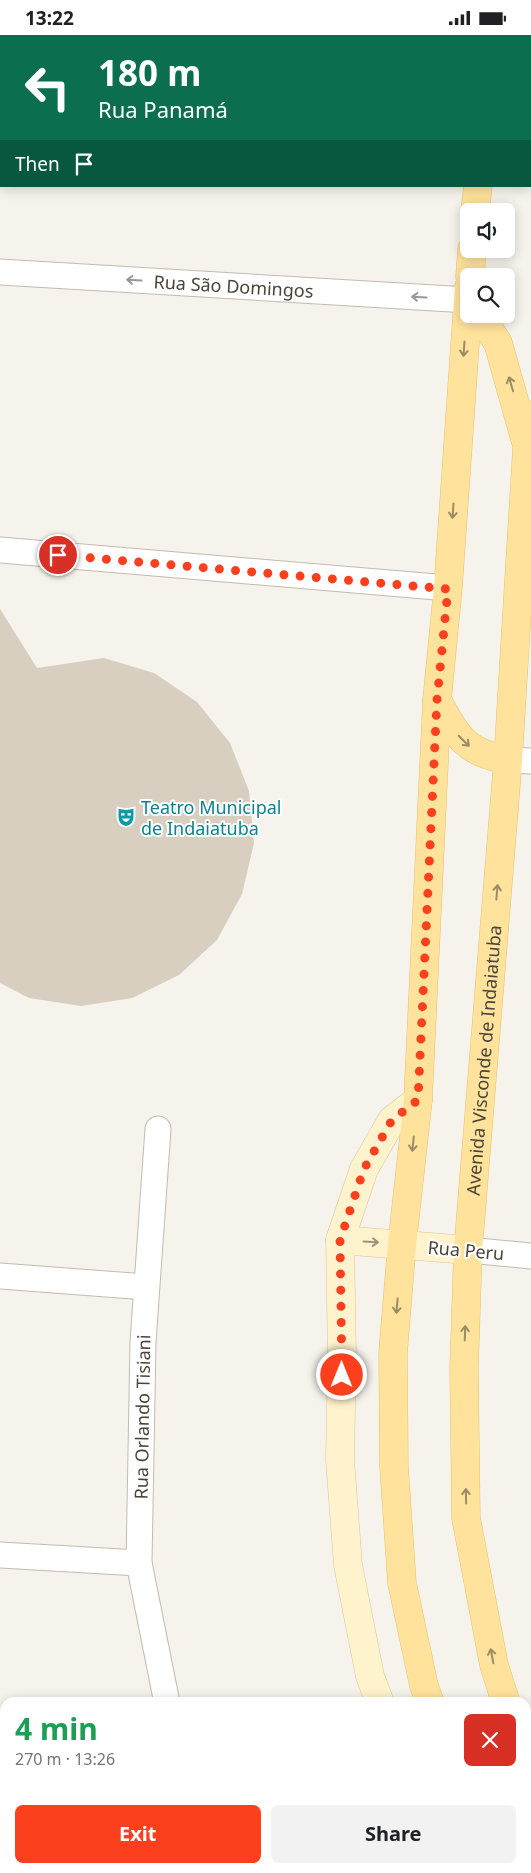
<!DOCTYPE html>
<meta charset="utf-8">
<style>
body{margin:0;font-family:"Noto Sans",sans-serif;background:#f2f2f2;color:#202124;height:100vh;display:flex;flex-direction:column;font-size:19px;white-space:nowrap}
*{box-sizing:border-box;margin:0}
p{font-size:16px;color:#757577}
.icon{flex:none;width:28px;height:28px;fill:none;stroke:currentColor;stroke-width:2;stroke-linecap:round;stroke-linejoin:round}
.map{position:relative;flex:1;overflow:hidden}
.details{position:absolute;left:0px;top:1662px;width:531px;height:176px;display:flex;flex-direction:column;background:#fff;border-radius:15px 15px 0 0;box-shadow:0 2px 12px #0003}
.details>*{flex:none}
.guide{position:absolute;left:0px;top:0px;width:531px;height:152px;box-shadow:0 2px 12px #0003;background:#0b6e4f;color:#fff;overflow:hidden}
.controls{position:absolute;left:460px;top:168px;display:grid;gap:10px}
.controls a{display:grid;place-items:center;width:55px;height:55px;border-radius:8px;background:#fff;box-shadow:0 2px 12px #0003;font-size:25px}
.pin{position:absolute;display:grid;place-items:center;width:42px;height:42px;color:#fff;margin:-21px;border:2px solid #fff;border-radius:50%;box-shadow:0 1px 5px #0007}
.me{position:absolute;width:55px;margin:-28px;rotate:0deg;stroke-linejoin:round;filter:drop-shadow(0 0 4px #0008)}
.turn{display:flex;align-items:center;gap:18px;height:105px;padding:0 15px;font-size:22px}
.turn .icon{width:65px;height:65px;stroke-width:2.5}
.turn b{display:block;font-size:35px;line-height:42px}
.then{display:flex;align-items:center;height:48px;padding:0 15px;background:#0003;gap:10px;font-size:19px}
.round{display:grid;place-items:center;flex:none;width:52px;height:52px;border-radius:8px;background:#f2f2f2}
.headline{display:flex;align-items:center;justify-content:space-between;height:85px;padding:0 15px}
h1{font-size:30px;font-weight:700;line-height:38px;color:#1e9e55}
.button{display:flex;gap:10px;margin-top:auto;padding:10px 15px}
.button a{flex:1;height:58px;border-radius:8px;background:#fc3f1d;color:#fff;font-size:20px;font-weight:700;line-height:58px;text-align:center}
.button a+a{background:#f2f2f2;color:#202124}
.status{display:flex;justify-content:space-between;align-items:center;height:35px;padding:0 25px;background:#fff;direction:ltr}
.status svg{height:14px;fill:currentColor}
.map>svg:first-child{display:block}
.building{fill:#d8cfc1}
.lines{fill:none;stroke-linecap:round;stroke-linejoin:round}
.street-casing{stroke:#c2bbae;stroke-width:27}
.secondary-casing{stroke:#d6c79b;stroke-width:29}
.primary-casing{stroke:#e6c16a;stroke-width:29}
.street{stroke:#fff;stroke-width:25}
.secondary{stroke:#fff3cd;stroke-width:28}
.primary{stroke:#ffe39c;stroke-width:28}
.oneway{stroke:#9c9892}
.oneway2{stroke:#9c8c66}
.oneway3{stroke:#9c937c}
.route{stroke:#fc3f1d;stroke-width:9;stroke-dasharray:0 16.2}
.labels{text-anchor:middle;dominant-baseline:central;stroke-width:4;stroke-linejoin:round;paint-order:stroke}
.street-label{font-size:18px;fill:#4b4439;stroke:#fff}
.culture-label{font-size:18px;fill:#0d838f;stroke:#fff;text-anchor:start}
</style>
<div class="status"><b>13:22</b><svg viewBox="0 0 49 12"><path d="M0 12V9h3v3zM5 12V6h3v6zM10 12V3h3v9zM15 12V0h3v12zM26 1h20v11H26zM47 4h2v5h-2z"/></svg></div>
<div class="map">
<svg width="531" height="1838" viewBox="0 0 531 1838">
<rect width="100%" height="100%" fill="#f6f3ec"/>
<g class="building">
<polygon points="0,574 37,633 104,623 154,638 197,667 230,708 249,756 254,808 242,859 217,905 179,940 132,963 81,971 29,963 0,948"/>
<polygon points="264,1834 401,1834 403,1838 266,1838"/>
</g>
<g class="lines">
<g class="street-casing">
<g id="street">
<polyline points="0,21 1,5"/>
<path id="s1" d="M0,237L468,265"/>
<polyline points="0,515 448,553"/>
<polyline points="508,725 531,726"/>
<polyline points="158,1094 143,1307 139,1528 167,1668"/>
<polyline points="468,1215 531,1221"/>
<polyline points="0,1241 146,1252"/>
<polyline points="0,1520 139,1528"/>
<polyline points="0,1820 5,1822"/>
<polyline points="36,1834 47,1838"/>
<polyline points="204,1834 205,1838"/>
</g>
</g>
<g class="secondary-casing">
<g id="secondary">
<polyline points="340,1205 468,1215"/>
<polyline points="380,1668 370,1641 348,1530 340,1425 342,1323 340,1205 364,1134 392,1085 418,1065"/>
<polyline points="450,1834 452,1838"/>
</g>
</g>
<g class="primary-casing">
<g id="primary">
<polyline points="493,1 493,0"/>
<polyline points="475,176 478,151"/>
<polyline points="470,241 472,214"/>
<polyline points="479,279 498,308 525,404"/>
<path d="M437,665C457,701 465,718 508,725"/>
<polyline points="430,1668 424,1651 402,1548 394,1432 393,1318 402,1209 418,1065 437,665 448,553 469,252"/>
<path id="s2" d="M506,1668L494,1630L466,1483L464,1334L468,1215L508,725L527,413L531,380"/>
<polyline points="526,1724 531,1735"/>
<polyline points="500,1834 503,1838"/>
</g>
</g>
<use href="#street" class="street"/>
<use href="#secondary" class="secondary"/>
<use href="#primary" class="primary"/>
</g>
<defs><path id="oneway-shaft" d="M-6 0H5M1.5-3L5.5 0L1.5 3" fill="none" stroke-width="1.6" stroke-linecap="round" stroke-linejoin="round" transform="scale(1.25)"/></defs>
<g class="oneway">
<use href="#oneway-shaft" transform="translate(134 245) rotate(-177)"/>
<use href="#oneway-shaft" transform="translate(419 262) rotate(-177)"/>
</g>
<g class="oneway2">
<use href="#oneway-shaft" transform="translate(464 314) rotate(94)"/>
<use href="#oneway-shaft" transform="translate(511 349) rotate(-106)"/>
<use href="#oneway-shaft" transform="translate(453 476) rotate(94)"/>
<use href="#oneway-shaft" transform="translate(464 706) rotate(45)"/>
<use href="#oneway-shaft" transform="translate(497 857) rotate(-85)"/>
<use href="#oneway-shaft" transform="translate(413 1109) rotate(96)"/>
<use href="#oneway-shaft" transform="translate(397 1271) rotate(95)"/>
<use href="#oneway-shaft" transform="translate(465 1298) rotate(-88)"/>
<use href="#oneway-shaft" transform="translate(466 1461) rotate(-91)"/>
<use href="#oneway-shaft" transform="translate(492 1621) rotate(-101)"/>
</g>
<use class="oneway3" href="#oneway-shaft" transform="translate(371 1207) rotate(3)"/>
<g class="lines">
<polyline class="route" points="58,520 448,554 437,665 418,1065 392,1085 364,1134 340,1205 342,1340"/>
</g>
<defs>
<g id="theatre-bare" transform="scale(1.5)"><path d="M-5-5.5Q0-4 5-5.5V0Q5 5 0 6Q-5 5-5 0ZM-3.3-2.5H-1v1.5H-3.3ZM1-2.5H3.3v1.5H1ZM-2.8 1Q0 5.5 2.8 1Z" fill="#0f9aa8" stroke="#fff" stroke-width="2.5" paint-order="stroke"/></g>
</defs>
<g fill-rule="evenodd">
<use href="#theatre-bare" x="126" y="782"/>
</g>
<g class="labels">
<g class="street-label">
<text stroke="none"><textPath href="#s1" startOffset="234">Rua São Domingos</textPath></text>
<text stroke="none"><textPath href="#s2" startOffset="648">Avenida Visconde de Indaiatuba</textPath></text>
<text transform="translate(466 1215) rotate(5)">Rua Peru</text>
<text transform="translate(142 1382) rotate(-89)">Rua Orlando Tisiani</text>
</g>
<g class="culture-label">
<text x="141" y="772">Teatro Municipal<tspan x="141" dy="21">de Indaiatuba</tspan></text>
</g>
</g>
</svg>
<div class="controls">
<a><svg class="icon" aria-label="sound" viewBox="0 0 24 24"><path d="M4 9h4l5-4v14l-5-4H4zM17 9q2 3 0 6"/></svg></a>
<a><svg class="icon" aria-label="search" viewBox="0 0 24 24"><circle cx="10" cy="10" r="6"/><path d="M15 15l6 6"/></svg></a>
</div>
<div class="pin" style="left:58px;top:520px;background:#d93025"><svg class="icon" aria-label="arrive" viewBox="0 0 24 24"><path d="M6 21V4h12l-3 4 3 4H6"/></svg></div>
<svg class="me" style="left:342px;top:1340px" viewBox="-20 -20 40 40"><circle r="17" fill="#fc3f1d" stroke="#fff" stroke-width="3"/><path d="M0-11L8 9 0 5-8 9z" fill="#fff"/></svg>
<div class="guide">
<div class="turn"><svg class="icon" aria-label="left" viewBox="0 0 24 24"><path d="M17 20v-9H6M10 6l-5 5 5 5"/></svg><div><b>180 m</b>Rua Panamá</div></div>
<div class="then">Then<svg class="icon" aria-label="arrive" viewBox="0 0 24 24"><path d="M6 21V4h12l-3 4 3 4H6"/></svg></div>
</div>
<section class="details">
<div class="headline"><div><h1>4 min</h1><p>270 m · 13:26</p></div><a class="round" style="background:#d93025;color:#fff"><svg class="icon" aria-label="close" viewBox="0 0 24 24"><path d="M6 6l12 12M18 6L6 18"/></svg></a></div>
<div class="button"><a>Exit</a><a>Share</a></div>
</section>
</div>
